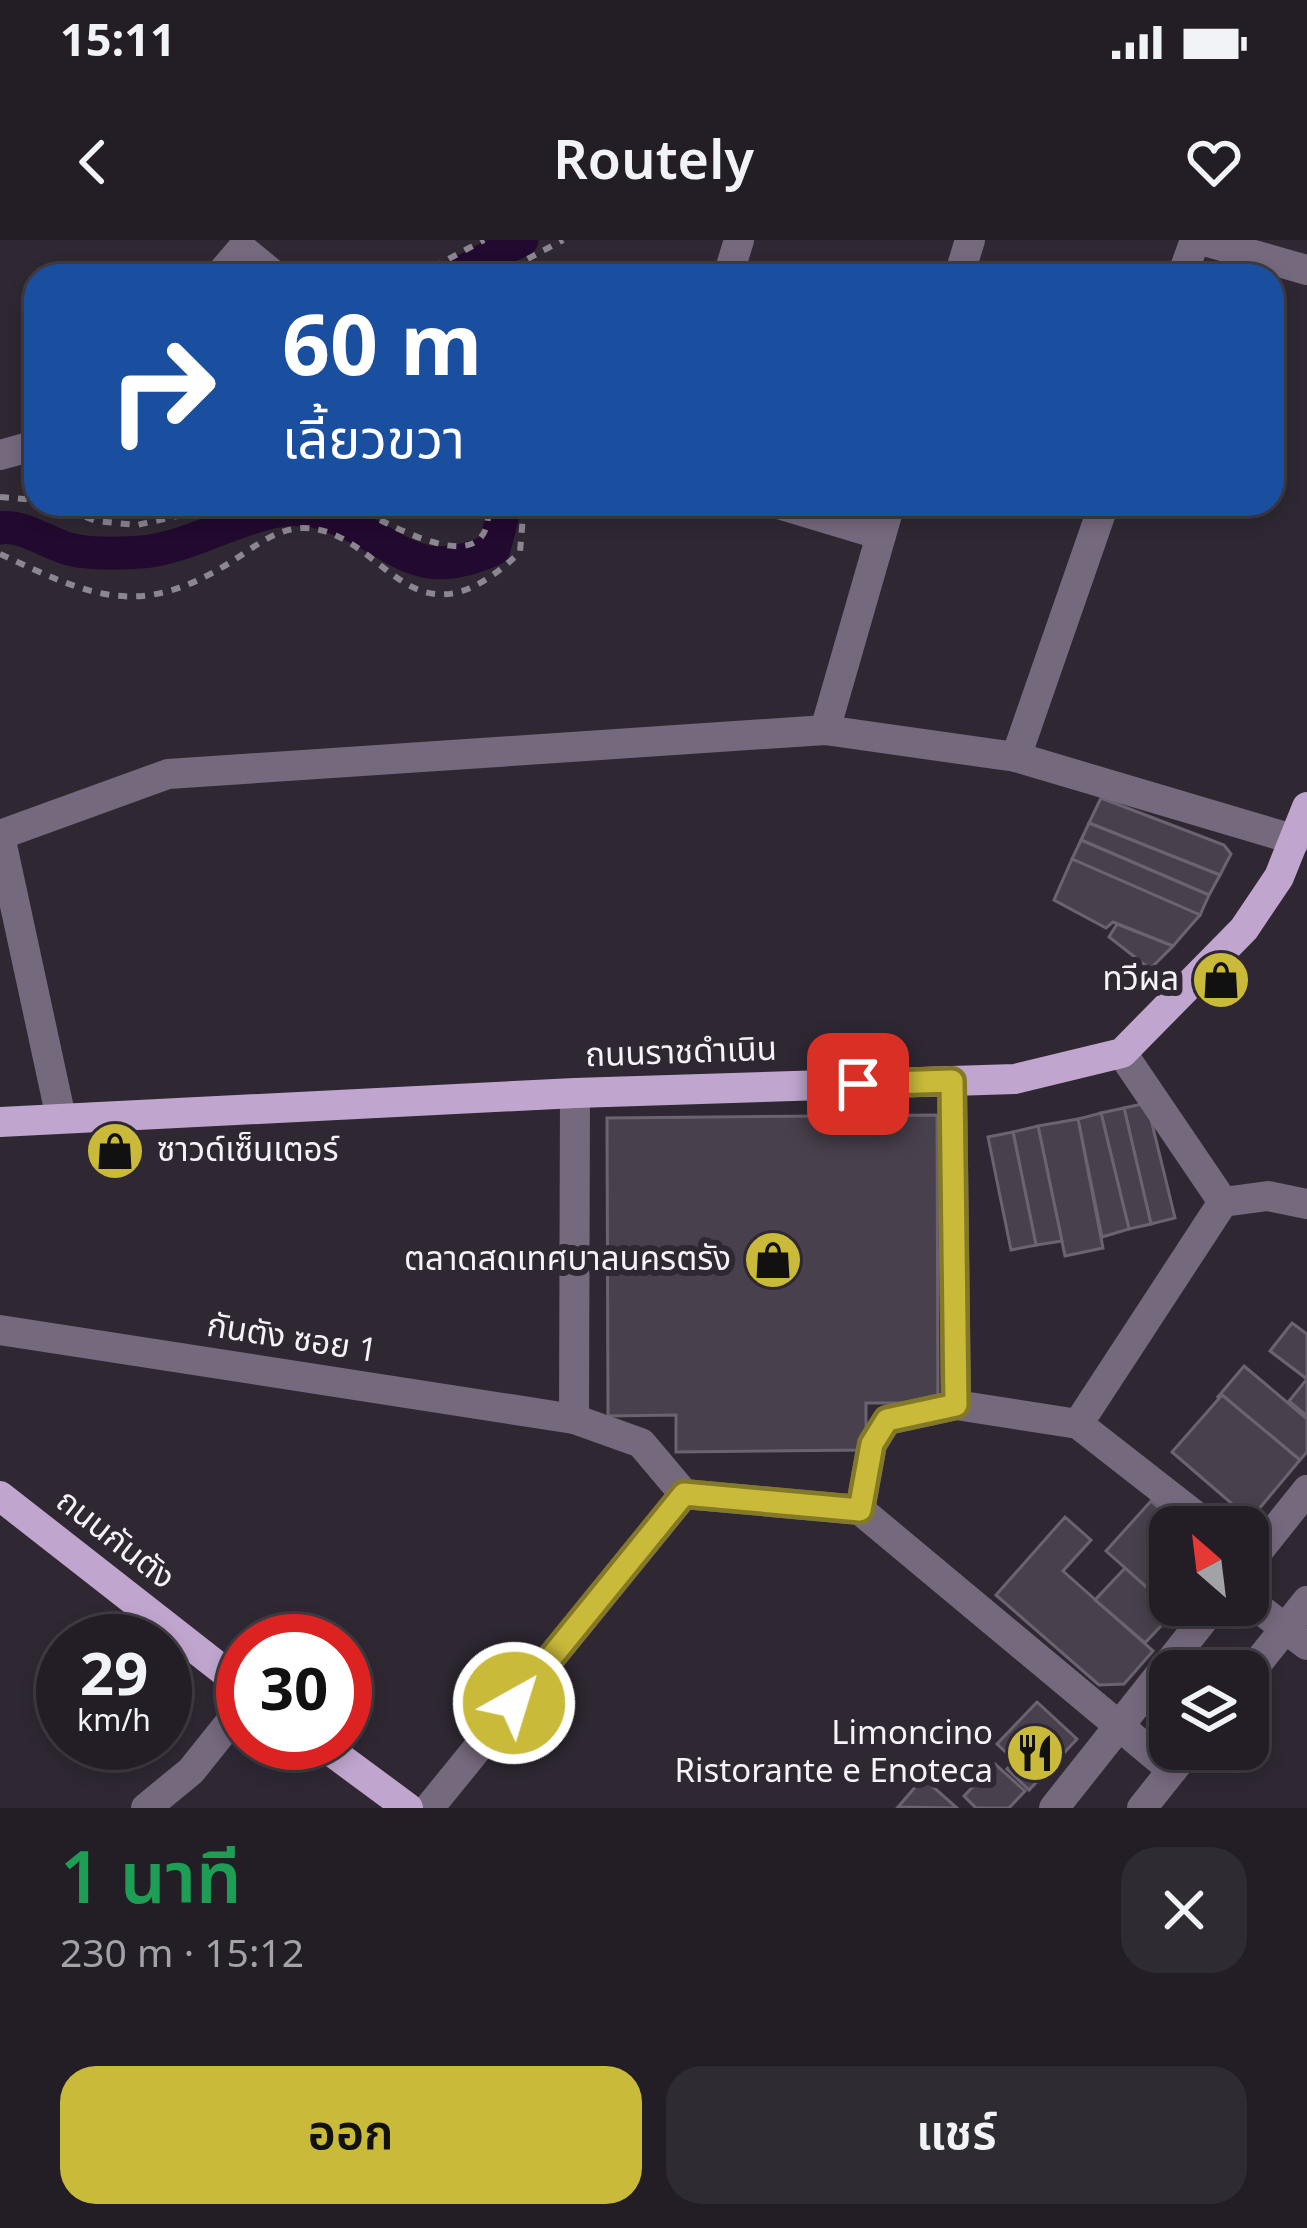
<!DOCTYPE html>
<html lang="th">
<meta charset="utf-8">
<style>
body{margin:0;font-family:Georgia,"Noto Sans Thai",serif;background:#2f2b32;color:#f1f3f6;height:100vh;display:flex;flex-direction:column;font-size:45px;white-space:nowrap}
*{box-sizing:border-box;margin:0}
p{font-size:39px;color:#a3a2a7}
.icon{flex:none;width:66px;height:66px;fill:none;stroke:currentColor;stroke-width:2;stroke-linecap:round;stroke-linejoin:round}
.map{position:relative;height:1568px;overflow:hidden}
.side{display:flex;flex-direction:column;background:#231e26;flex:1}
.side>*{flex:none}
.banner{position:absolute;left:24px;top:24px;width:1260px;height:252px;border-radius:36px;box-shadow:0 6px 18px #0003,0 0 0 3px #403c43;background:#1a4fa0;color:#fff;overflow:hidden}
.needle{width:78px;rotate:332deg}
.buttons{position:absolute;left:1149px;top:1266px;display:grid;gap:24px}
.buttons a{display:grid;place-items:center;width:120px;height:120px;border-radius:24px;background:#231e26;box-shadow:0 6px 18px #0003,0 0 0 3px #403c43;font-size:60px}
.speed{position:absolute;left:36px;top:1374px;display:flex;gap:24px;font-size:60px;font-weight:700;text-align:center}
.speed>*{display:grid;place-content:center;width:156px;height:156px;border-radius:50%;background:#231e26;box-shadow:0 6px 18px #0003,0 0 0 3px #403c43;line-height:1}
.speed small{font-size:30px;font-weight:400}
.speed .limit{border:18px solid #d22;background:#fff;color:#111}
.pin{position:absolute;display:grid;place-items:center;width:102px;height:102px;color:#fff;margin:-51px;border-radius:24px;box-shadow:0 6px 18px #0006}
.me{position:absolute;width:132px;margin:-66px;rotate:39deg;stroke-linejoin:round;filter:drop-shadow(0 0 9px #0008)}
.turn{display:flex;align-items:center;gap:42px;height:252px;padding:0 60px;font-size:54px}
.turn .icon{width:156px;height:156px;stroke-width:2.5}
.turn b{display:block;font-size:84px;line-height:102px}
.round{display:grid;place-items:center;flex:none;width:126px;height:126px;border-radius:36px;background:#2f2b32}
.overview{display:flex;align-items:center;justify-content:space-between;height:204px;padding:0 60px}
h1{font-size:72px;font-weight:600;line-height:90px;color:#1e9e55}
.primary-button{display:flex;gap:24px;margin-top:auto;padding:24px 60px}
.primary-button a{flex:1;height:138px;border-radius:36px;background:#c9ba3a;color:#111;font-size:48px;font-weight:600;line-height:138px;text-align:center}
.primary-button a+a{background:#2f2b32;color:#f1f3f6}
.status{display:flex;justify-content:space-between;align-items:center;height:84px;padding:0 60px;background:#231e26;direction:ltr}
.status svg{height:33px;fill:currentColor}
header{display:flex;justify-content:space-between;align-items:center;height:156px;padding:0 60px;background:#231e26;font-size:54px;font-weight:600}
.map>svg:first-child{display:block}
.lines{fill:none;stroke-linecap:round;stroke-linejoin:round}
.canal{stroke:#22092f;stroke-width:33}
.building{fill:#48404c;stroke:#6b6370;stroke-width:3}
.path{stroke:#8c8690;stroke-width:6;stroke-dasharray:9 9;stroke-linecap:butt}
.minor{stroke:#75697d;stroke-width:30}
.major{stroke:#c0a6cf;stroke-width:30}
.route-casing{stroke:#837926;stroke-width:30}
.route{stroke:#c9ba3a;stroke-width:21}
.labels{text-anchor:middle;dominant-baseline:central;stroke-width:12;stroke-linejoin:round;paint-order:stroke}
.poi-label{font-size:33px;fill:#f6f2f9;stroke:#2f2833;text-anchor:end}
.street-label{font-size:33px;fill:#f6f2f9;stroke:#2f2833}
</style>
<div class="status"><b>15:11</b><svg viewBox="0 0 49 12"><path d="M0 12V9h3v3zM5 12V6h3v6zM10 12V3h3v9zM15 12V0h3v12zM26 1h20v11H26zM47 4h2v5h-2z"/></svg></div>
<header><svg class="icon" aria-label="back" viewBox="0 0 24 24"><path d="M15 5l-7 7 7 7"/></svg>Routely<svg class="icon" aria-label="heart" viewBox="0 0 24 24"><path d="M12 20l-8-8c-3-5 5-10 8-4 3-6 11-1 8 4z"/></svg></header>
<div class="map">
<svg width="1307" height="1568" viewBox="0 0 1307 1568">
<rect width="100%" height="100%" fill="#2f2833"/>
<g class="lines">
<g class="canal">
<polyline points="454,36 522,0"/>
<path d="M0,288C22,284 47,303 69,309C89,315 120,313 142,312C197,308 266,257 318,272C394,294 410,348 494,309L506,264"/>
</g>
</g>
<g class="building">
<polygon points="1101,558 1224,605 1231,614 1220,635 1089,583"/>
<polygon points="1089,583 1220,635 1209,655 1081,600"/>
<polygon points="1081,600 1209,655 1200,675 1072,619"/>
<polygon points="1072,619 1200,675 1173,706 1113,682 1106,688 1054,660"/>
<polygon points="1117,684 1173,706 1150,729 1109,697"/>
<polygon points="1147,863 1175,978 1151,984 1124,868"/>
<polygon points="1124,868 1151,984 1129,989 1101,873"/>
<polygon points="1101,873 1129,989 1102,997 1078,879"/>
<polygon points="937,875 938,1163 866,1163 866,1210 676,1212 676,1175 608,1176 607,878"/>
<polygon points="1078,879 1103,1008 1065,1016 1038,886"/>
<polygon points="1038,886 1062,1001 1036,1005 1013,892"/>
<polygon points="1013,892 1036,1005 1011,1010 988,897"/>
<polygon points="1292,1083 1307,1094 1307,1139 1270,1111"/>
<polygon points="1244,1126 1307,1179 1307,1212 1300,1220 1222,1155 1217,1158"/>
<polygon points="1307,1139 1307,1176 1289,1161"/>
<polygon points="1222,1155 1300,1220 1258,1270 1245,1275 1172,1212"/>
<polygon points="1151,1261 1180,1287 1170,1287 1170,1365 1183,1365 1176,1373 1106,1311"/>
<polygon points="1065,1277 1091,1300 1063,1331 1153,1411 1124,1444 1099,1445 996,1355"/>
<polygon points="1125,1328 1174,1372 1145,1403 1095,1360"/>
<polygon points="1037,1462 1077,1499 1029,1550 1007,1529 1015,1521 997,1504"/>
<polygon points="995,1524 1025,1551 1009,1568 976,1568 964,1556"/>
<polygon points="923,1538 957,1568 898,1567"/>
</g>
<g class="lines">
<g class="path">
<polyline points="417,36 484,0"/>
<polyline points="496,36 563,0"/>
<polyline points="0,257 36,260"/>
<polyline points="52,264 96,281 137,285 231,264"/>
<path d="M348,264C382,279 495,351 488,264"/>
<path d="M0,314C91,356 138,380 231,322C253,308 276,288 304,288C387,290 409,419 520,312L524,264"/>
</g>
<g class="minor">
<polyline points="1201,0 1307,30"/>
<polyline points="219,36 242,9 275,36"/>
<polyline points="728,36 739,0"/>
<polyline points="959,36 970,0"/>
<polyline points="1182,36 1195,0"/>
<polyline points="0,215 36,205"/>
<polyline points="778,264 881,295"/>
<polyline points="825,490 890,264"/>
<polyline points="1016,517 1104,264"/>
<polyline points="0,595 168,534 825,490 1016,517 1296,600"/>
<polyline points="0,596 61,878"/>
<polyline points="1122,813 1223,962 1268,956 1307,964"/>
<polyline points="952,841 956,1165"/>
<polyline points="0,1090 574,1179 641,1203 684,1254 860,1270 1172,1530"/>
<polyline points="574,1179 575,853"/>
<polyline points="1078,1184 1223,962"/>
<polyline points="860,1270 872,1204 887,1180 956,1165 1078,1184 1210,1287"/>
<polyline points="1248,1324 1307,1250"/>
<polyline points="1248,1360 1307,1405"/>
<polyline points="1248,1435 1307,1361"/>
<polyline points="146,1568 191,1531 243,1466"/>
<polyline points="429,1568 684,1254"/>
<polyline points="1054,1568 1215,1365"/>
<polyline points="1142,1568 1189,1509"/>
</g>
<g class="major">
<polyline points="0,882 575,853 1015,839 1122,813 1244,689 1279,637 1307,567"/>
<polyline points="0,1256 243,1446"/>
<polyline points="320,1503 408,1568"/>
</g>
</g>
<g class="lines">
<g class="route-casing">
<polyline id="route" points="514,1463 684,1254 860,1270 872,1204 887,1180 956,1165 952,841 858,844"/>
</g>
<use href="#route" class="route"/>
</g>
<defs>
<g id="shop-disc" transform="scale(3)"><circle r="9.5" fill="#c9ba3a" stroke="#2f2833"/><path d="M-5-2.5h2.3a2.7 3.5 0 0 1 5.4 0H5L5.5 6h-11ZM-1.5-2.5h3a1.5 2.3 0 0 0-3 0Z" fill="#111"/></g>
<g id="restaurant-disc" transform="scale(3)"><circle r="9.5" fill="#c9ba3a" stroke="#2f2833"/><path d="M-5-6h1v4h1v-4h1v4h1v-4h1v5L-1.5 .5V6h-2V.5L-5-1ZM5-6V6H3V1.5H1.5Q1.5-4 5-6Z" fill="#111"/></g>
</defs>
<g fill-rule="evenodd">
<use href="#shop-disc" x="1221" y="740"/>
<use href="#shop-disc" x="115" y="911"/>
<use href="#shop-disc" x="773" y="1020"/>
<use href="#restaurant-disc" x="1035" y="1513"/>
</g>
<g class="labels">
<g class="poi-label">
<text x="1179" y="740">ทวีผล</text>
<text x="157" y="911" text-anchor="start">ซาวด์เซ็นเตอร์</text>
<text x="731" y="1020">ตลาดสดเทศบาลนครตรัง</text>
<text x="993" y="1494">Limoncino<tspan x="993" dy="38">Ristorante e Enoteca</tspan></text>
</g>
<g class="street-label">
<text transform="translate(681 813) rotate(-2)">ถนนราชดำเนิน</text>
<text transform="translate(292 1099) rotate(9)">กันตัง ซอย 1</text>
<text transform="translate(115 1300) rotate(38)">ถนนกันตัง</text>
</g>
</g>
</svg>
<div class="buttons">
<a><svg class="needle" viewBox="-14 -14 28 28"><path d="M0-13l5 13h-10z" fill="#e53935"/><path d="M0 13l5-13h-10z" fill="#a3a2a7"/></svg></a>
<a><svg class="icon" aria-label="layers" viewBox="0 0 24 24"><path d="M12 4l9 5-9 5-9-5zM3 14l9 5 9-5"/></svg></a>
</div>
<div class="speed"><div>29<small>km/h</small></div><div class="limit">30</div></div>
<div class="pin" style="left:858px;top:844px;background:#d93025"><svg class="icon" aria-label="arrive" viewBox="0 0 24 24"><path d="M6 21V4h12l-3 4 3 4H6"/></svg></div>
<svg class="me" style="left:514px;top:1463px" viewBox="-20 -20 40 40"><circle r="17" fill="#c9ba3a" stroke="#fff" stroke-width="3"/><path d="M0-11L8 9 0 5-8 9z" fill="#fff"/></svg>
<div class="banner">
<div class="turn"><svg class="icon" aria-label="right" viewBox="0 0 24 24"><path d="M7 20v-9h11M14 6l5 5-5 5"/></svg><div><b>60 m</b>เลี้ยวขวา</div></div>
</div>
</div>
<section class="side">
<div class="overview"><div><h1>1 นาที</h1><p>230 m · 15:12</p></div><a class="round"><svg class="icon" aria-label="close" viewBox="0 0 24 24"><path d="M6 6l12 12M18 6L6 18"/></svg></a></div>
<div class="primary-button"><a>ออก</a><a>แชร์</a></div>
</section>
